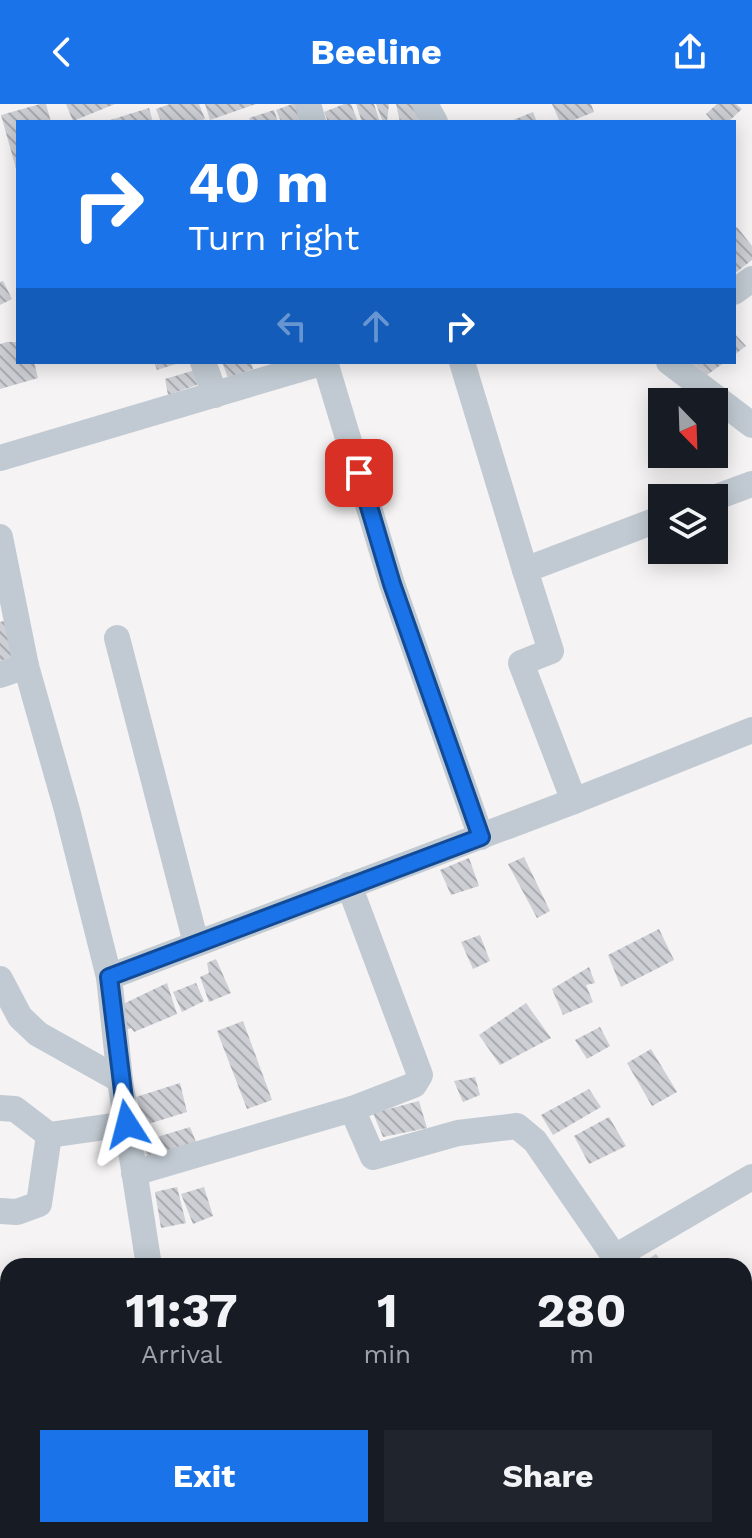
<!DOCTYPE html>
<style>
body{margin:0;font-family:"Work Sans",sans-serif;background:#20242c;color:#f1f3f6;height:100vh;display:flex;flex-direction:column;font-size:30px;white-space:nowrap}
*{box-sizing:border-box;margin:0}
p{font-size:26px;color:#9ea1a6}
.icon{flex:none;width:44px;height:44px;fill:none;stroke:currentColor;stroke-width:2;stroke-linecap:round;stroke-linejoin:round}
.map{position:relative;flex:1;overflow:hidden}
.side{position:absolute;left:0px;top:1154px;width:752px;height:280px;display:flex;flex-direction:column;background:#171b24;border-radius:24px 24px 0 0;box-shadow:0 4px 20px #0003}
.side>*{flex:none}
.top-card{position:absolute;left:16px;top:16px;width:720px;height:244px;border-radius:0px;box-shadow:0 4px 20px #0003;background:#1a73e8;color:#fff;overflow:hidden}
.needle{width:52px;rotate:157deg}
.controls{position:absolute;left:648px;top:284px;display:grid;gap:16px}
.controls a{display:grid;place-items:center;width:80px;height:80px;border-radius:0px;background:#171b24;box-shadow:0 4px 20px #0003;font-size:40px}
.pin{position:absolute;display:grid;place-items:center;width:68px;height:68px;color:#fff;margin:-34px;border-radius:16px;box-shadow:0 4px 12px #0006}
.me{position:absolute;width:88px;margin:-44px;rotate:351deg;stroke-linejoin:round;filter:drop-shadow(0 0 6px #0008)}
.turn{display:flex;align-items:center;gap:28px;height:168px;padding:0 40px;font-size:36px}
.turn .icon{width:104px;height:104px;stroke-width:2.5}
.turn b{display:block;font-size:56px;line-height:68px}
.lanes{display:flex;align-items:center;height:76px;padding:0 40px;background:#0003;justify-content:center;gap:40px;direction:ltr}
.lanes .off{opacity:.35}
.eta{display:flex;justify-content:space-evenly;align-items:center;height:136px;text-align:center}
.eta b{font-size:48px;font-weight:700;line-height:56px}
.action{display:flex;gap:16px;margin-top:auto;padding:16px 40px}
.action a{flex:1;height:92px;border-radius:0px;background:#1a73e8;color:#fff;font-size:32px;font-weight:700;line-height:92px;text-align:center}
.action a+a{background:#20242c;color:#f1f3f6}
header{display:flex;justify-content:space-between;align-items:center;height:104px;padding:0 40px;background:#1a73e8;color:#fff;font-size:36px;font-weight:700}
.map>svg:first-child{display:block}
.building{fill:url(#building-back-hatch)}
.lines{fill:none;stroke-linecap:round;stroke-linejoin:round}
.minor{stroke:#c1cad2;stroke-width:26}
.route-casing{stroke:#114b97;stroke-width:20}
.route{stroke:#1a73e8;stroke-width:14}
</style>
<header><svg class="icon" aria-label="back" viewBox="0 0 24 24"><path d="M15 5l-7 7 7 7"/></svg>Beeline<svg class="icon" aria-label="share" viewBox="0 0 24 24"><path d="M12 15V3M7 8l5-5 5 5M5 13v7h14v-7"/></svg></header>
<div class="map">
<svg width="752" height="1434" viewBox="0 0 752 1434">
<defs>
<pattern id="building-back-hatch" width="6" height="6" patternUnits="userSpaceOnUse" patternTransform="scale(2)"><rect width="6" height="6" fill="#cdcfd5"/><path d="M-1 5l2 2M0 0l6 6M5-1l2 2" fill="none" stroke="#a8abb0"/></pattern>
</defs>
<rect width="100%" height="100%" fill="#f5f3f3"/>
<g class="building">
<polygon points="40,0 46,0 51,18 18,18 17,68 1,11"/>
<polygon points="66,0 115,0 73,17"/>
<polygon points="170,0 199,0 205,15 196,18 161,18 156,5"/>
<polygon points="205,0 256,0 210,16"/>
<polygon points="292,0 300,0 306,18 281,18 276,6"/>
<polygon points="344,0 351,0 358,18 328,18 324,8"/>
<polygon points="356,0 374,0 380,18 362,18"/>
<polygon points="376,0 389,0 387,18 383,18"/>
<polygon points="396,0 419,0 425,13 412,18 400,18"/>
<polygon points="552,0 591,0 594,8 569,18 560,18"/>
<polygon points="717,0 736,0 742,5 728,18 713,18 706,10"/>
<polygon points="149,4 153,18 107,18 107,17"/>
<polygon points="274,6 278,18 251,18 249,14"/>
<polygon points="533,8 537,18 508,18"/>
<polygon points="737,123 752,142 752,156 734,170 734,126"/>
<polygon points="3,177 12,195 0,201 0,178"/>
<polygon points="734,229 746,242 734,251"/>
<polygon points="7,238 18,238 18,258 34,258 38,274 0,285 0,240"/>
<polygon points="154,258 179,258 179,259 157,266"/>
<polygon points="222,258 251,258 253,265 228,274"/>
<polygon points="691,258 725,258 707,271"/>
<polygon points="195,266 197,281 168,291 165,275"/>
<polygon points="7,516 13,553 0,557 0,518"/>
<polygon points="524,753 550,807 537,814 508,760"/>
<polygon points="469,754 479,782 451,791 440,766"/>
<polygon points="659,825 674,856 621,883 608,851"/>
<polygon points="480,831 490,857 473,865 461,838"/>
<polygon points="216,855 231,889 209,898 200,873 209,869 207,859"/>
<polygon points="589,863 595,879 586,881 593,898 563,911 552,885"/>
<polygon points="167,879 177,910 134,928 131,924 124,927 121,901"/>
<polygon points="196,879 204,897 182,908 173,888"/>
<polygon points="526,899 551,934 500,961 479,931"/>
<polygon points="243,917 272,996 247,1005 217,927"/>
<polygon points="600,923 610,942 587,955 575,936"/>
<polygon points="651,945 677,988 652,1002 627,959"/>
<polygon points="475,973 480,991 463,998 454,977"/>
<polygon points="180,979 187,1008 145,1021 136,993"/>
<polygon points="589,985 601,1003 553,1031 541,1011"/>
<polygon points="419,997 427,1024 383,1033 373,1009"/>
<polygon points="609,1013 626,1042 589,1060 574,1032"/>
<polygon points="190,1023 198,1043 149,1058 141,1038"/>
<polygon points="177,1083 186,1119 161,1124 155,1088"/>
<polygon points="204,1083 213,1112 193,1120 181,1090"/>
<polygon points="656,1150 665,1162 638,1162"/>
<polygon points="744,1182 752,1191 752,1210 744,1218"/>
<polygon points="752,1392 752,1434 671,1434 687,1426 744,1426 744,1396"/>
<polygon points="303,1426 328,1426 332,1434 307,1434"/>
<polygon points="335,1426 366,1426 351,1434 340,1434"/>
<polygon points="417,1426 432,1426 437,1434 403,1434"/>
<polygon points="490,1426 520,1426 524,1434 494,1434"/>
</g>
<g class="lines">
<g class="minor">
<polyline points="308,0 313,18"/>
<polyline points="425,0 435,18"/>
<polyline points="734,188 752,175"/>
<polyline points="203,258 215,291"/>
<polyline points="325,258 392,480 481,733"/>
<polyline points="462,258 525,466"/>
<polyline points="669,258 752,321"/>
<polyline points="0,354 324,258"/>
<polyline points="714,394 752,380"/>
<polyline points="0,433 26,562 67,706 109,873 120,976 149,1162"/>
<polyline points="117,534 196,839"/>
<polyline points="0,571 26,562"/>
<polyline points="574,697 521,559 551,547 525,466 662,414"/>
<polyline points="349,781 420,971 414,981 352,1005 373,1053 458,1029 517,1022 535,1037 621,1162"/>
<polyline points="109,873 574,697 752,626"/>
<polyline points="0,875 20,913 38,930 120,976"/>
<polyline points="0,1004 15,1005 49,1031 127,1020"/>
<polyline points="134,1069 352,1005"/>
<polyline points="0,1107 17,1108 39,1100 49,1031"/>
<polyline points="615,1153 752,1073"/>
<polyline points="0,1215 8,1213"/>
<polyline points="0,1352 1,1351"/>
<polyline points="744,1361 752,1375"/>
<polyline points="227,1426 230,1434"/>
<polyline points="373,1434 388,1426"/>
</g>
</g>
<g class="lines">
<g class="route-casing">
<polyline id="route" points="127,1020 109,873 481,733 392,480 359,369"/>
</g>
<use href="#route" class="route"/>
</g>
</svg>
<div class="controls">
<a><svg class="needle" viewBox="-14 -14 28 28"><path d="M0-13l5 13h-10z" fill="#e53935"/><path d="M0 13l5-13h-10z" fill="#9ea1a6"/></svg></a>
<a><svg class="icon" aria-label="layers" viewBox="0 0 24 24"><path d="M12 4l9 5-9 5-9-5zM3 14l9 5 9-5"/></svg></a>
</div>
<div class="pin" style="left:359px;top:369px;background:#d93025"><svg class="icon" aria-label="arrive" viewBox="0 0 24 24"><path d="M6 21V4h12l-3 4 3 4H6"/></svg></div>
<svg class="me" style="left:127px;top:1020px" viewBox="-20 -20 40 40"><path d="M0-17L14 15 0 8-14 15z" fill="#1a73e8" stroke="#fff" stroke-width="4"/></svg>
<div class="top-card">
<div class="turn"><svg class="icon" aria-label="right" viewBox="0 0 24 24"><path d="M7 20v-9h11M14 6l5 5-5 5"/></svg><div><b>40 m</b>Turn right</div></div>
<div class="lanes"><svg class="icon off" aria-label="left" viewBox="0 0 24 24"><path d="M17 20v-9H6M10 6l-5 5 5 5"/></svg><svg class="icon off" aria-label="ahead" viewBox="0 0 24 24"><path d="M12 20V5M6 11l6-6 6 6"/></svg><svg class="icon" aria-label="right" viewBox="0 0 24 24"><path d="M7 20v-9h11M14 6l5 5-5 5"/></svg></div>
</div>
<section class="side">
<div class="eta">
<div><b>11:37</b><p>Arrival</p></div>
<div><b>1</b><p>min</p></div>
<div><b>280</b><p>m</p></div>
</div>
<div class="action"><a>Exit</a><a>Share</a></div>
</section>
</div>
